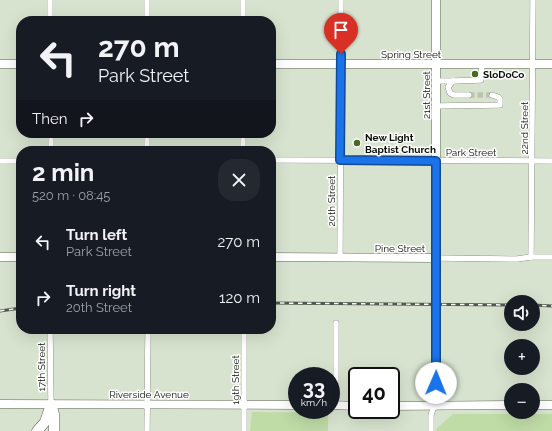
<!DOCTYPE html>
<meta charset="utf-8">
<style>
body{margin:0;font-family:Raleway,sans-serif;background:#242831;color:#f1f3f6;height:100vh;display:flex;flex-direction:column;font-size:15px;white-space:nowrap}
*{box-sizing:border-box;margin:0}
p{font-size:13px;color:#9ea1a6}
.icon{flex:none;width:22px;height:22px;fill:none;stroke:currentColor;stroke-width:2;stroke-linecap:round;stroke-linejoin:round}
.map{position:relative;flex:1;overflow:hidden}
.drawer{position:absolute;left:16px;top:146px;width:260px;height:188px;display:flex;flex-direction:column;background:#171b24;border-radius:16px;box-shadow:0 4px 16px #0002}
.drawer>*{flex:none}
.banner{position:absolute;left:16px;top:16px;width:260px;height:122px;border-radius:16px;box-shadow:0 4px 16px #0002;background:#171b24;color:#f1f3f6;overflow:hidden}
.buttons{position:absolute;left:504px;top:295px;display:grid;gap:8px}
.buttons a{display:grid;place-items:center;width:36px;height:36px;border-radius:50%;background:#171b24;box-shadow:0 4px 16px #0002;font-size:20px}
.speed{position:absolute;left:288px;top:367px;display:flex;gap:8px;font-size:20px;font-weight:700;text-align:center}
.speed>*{display:grid;place-content:center;width:52px;height:52px;border-radius:50%;background:#171b24;box-shadow:0 4px 16px #0002;line-height:1}
.speed small{font-size:10px;font-weight:400}
.speed .limit{border:2px solid #111;border-radius:6px;background:#fff;color:#111}
.pin{position:absolute;display:grid;place-items:center;width:34px;height:34px;color:#fff;margin:-41px -17px;border-radius:50% 50% 50% 0;rotate:-45deg;box-shadow:0 0 4px #0007}
.pin .icon{rotate:45deg}
.me{position:absolute;width:44px;margin:-22px;rotate:1deg;stroke-linejoin:round;filter:drop-shadow(0 0 3px #0008)}
.turn{display:flex;align-items:center;gap:14px;height:84px;padding:0 16px;font-size:18px}
.turn .icon{width:52px;height:52px;stroke-width:2.5}
.turn b{display:block;font-size:28px;line-height:34px}
.then{display:flex;align-items:center;height:38px;padding:0 16px;background:#0003;gap:8px;font-size:15px}
.round{display:grid;place-items:center;flex:none;width:42px;height:42px;border-radius:16px;background:#242831}
.head{display:flex;align-items:center;justify-content:space-between;height:68px;padding:0 16px}
h1{font-size:24px;font-weight:700;line-height:30px}
ul{padding:0;list-style:none}
li{display:flex;align-items:center;gap:12px;height:56px;padding:0 16px}
li div{flex:1}
li b{display:block;font-size:15px}
li em{font-style:normal}
.map>svg:first-child{display:block}
.green{fill:#bfdba6}
.lines{fill:none;stroke-linecap:round;stroke-linejoin:round}
.street-tunnel{stroke:#b9c3b1;stroke-width:5.5;stroke-dasharray:5.5 3;stroke-linecap:butt}
.street-casing{stroke:#5e6856;stroke-width:6}
.secondary-casing{stroke:#5e6856;stroke-width:9}
.highway-casing{stroke:#5e6856;stroke-width:11}
.street{stroke:#fff;stroke-width:5.5}
.secondary{stroke:#fff;stroke-width:8}
.highway{stroke:#fff;stroke-width:10}
.rail-casing{stroke:#50574b;stroke-width:3}
.rail{stroke:#fff;stroke-width:1.5;stroke-dasharray:4.5;stroke-linecap:butt}
.route-casing{stroke:#114b97;stroke-width:10}
.route{stroke:#1a73e8;stroke-width:7}
.poi-dot{fill:#476920;stroke:#fff;stroke-width:1.5}
.labels{text-anchor:middle;dominant-baseline:central;stroke-width:3;stroke-linejoin:round;paint-order:stroke}
.street-label{font-size:10px;fill:#0a0e07;stroke:#fff}
.poi-label{font-size:10px;font-weight:bold;fill:#0a0e07;stroke:#fff;text-anchor:start}
</style>
<div class="map">
<svg width="552" height="431" viewBox="0 0 552 431">
<rect width="100%" height="100%" fill="#d8e3cf"/>
<g class="green">
<polygon points="252,412 328,413 328,431 250,431"/>
<polygon points="453,414 552,414 552,431 437,431 436,429"/>
</g>
<g class="lines">
<polyline class="street-tunnel" points="469,95 492,95"/>
<g class="street-casing">
<g id="street">
<polyline points="50,0 50,21"/>
<polyline points="147,0 147,21"/>
<polyline points="243,21 243,0"/>
<polyline points="482,76 506,76"/>
<polyline points="436,81 453,81"/>
<polyline points="469,95 454,95 450,93 448,87 453,81 481,80 482,64"/>
<polyline points="436,106 500,105 500,99 498,97 492,95"/>
<polyline points="147,133 147,151"/>
<polyline points="51,151 51,133"/>
<polyline points="243,151 243,133"/>
<polyline points="271,160 552,161"/>
<polyline points="0,161 21,161"/>
<polyline points="531,257 533,0"/>
<polyline points="340,258 341,0"/>
<polyline points="436,258 517,259 531,257 552,257"/>
<polyline points="336,323 336,405"/>
<polyline points="50,329 51,404"/>
<polyline points="244,329 244,431"/>
<polyline points="147,431 148,330"/>
<polyline points="431,431 431,415 434,406"/>
</g>
</g>
<g class="secondary-casing">
<g id="secondary">
<polyline points="0,64 21,64"/>
<polyline points="271,64 552,64"/>
<polyline points="0,257 21,257"/>
<polyline points="271,257 436,258"/>
<polyline points="0,404 297,405"/>
<polyline points="331,405 357,406"/>
<polyline points="533,405 552,405"/>
<polyline points="391,406 511,405"/>
<polyline points="434,406 435,396 436,358 436,0"/>
</g>
</g>
<g class="highway-casing">
<g id="highway">
<polyline points="52,407 54,414 54,431"/>
<polyline points="37,431 45,422 51,404"/>
</g>
</g>
<use href="#street" class="street"/>
<use href="#secondary" class="secondary"/>
<use href="#highway" class="highway"/>
<g class="rail-casing">
<g id="rail">
<polyline points="271,303 511,305"/>
<polyline points="533,305 552,306"/>
<polyline points="0,311 21,308"/>
</g>
</g>
<use href="#rail" class="rail"/>
</g>
<g class="lines">
<g class="route-casing">
<polyline id="route" points="341,54 340,160 436,161 436,383"/>
</g>
<use href="#route" class="route"/>
</g>
<g class="poi-dot">
<circle cx="475" cy="74" r="4"/>
<circle cx="357" cy="143" r="4"/>
</g>
<g class="labels">
<g class="street-label">
<text x="411" y="54">Spring Street</text>
<text transform="translate(426 95) rotate(-90)">21st Street</text>
<text transform="translate(524 128) rotate(-90)">22nd Street</text>
<text x="471" y="152">Park Street</text>
<text transform="translate(331 201) rotate(-90)">20th Street</text>
<text x="400" y="248">Pine Street</text>
<text transform="translate(41 367) rotate(-90)">17th Street</text>
<text transform="translate(235 380) rotate(-90)">19th Street</text>
<text x="149" y="394">Riverside Avenue</text>
</g>
<g class="poi-label">
<text x="483" y="74">SloDoCo</text>
<text x="365" y="137">New Light<tspan x="365" dy="12">Baptist Church</tspan></text>
</g>
</g>
</svg>
<div class="buttons">
<a><svg class="icon" aria-label="sound" viewBox="0 0 24 24"><path d="M4 9h4l5-4v14l-5-4H4zM17 9q2 3 0 6"/></svg></a>
<a>+</a>
<a>−</a>
</div>
<div class="speed"><div>33<small>km/h</small></div><div class="limit">40</div></div>
<div class="pin" style="left:341px;top:54px;background:#d93025"><svg class="icon" aria-label="arrive" viewBox="0 0 24 24"><path d="M6 21V4h12l-3 4 3 4H6"/></svg></div>
<svg class="me" style="left:436px;top:383px" viewBox="-20 -20 40 40"><circle r="19" fill="#fff"/><path d="M0-13L10 11 0 6-10 11z" fill="#1a73e8"/></svg>
<div class="banner">
<div class="turn"><svg class="icon" aria-label="left" viewBox="0 0 24 24"><path d="M17 20v-9H6M10 6l-5 5 5 5"/></svg><div><b>270 m</b>Park Street</div></div>
<div class="then">Then<svg class="icon" aria-label="right" viewBox="0 0 24 24"><path d="M7 20v-9h11M14 6l5 5-5 5"/></svg></div>
</div>
<section class="drawer">
<div class="head"><div><h1>2 min</h1><p>520 m · 08:45</p></div><a class="round"><svg class="icon" aria-label="close" viewBox="0 0 24 24"><path d="M6 6l12 12M18 6L6 18"/></svg></a></div>
<ul>
<li><svg class="icon" aria-label="left" viewBox="0 0 24 24"><path d="M17 20v-9H6M10 6l-5 5 5 5"/></svg><div><b>Turn left</b><p>Park Street</p></div><em>270 m</em></li>
<li><svg class="icon" aria-label="right" viewBox="0 0 24 24"><path d="M7 20v-9h11M14 6l5 5-5 5"/></svg><div><b>Turn right</b><p>20th Street</p></div><em>120 m</em></li>
</ul>
</section>
</div>
